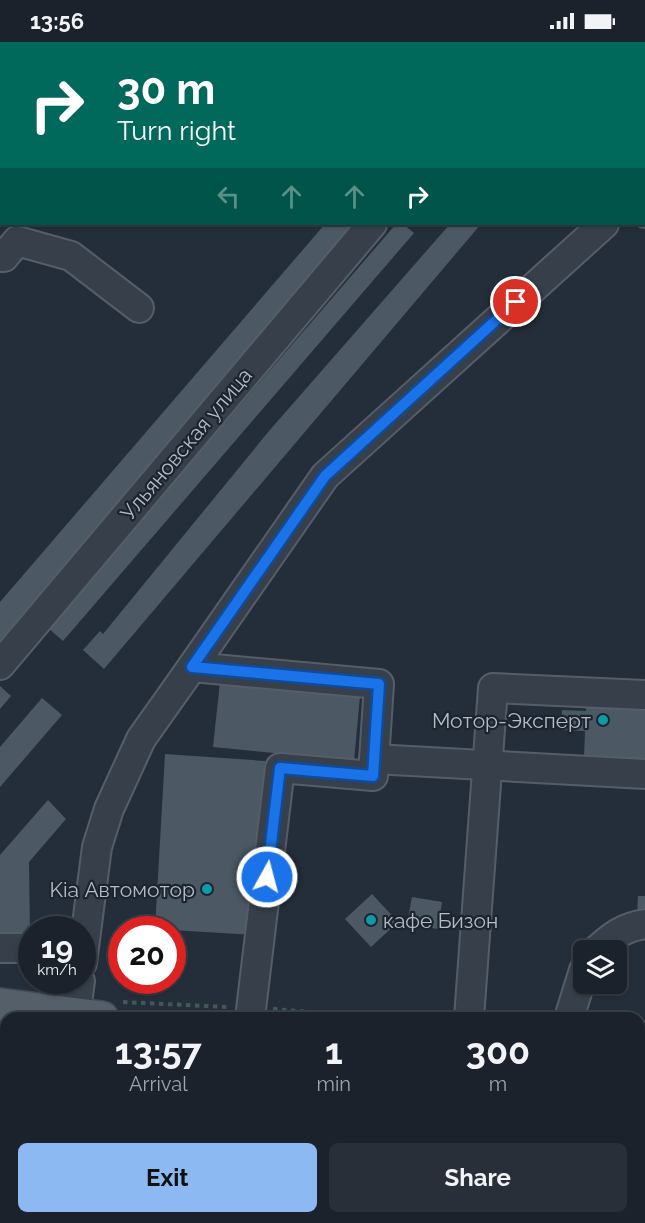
<!DOCTYPE html>
<meta charset="utf-8">
<style>
body{margin:0;font-family:Raleway,sans-serif;background:#282f38;color:#f1f3f6;height:100vh;display:flex;flex-direction:column;font-size:22px;white-space:nowrap}
*{box-sizing:border-box;margin:0}
p{font-size:20px;color:#a0a4a9}
.icon{flex:none;width:33px;height:33px;fill:none;stroke:currentColor;stroke-width:2;stroke-linecap:round;stroke-linejoin:round}
.map{position:relative;flex:1;overflow:hidden}
.drawer{position:absolute;left:0px;top:970px;width:645px;height:212px;display:flex;flex-direction:column;background:#1b222c;border-radius:18px 18px 0 0;box-shadow:0 2px 4px #0004,0 0 0 2px #393f48}
.drawer>*{flex:none}
.guide{position:absolute;left:0px;top:0px;width:645px;height:183px;box-shadow:0 2px 4px #0004,0 0 0 2px #393f48;background:#00695c;color:#fff;overflow:hidden}
.buttons{position:absolute;left:573px;top:898px;display:grid;gap:12px}
.buttons a{display:grid;place-items:center;width:54px;height:54px;border-radius:9px;background:#1b222c;box-shadow:0 2px 4px #0004,0 0 0 2px #393f48;font-size:30px}
.speed{position:absolute;left:18px;top:874px;display:flex;gap:12px;font-size:30px;font-weight:700;text-align:center}
.speed>*{display:grid;place-content:center;width:78px;height:78px;border-radius:50%;background:#1b222c;box-shadow:0 2px 4px #0004,0 0 0 2px #393f48;line-height:1}
.speed small{font-size:15px;font-weight:400}
.speed .limit{border:9px solid #d22;background:#fff;color:#111}
.pin{position:absolute;display:grid;place-items:center;width:51px;height:51px;color:#fff;margin:-26px;border:3px solid #fff;border-radius:50%;box-shadow:0 2px 6px #0007}
.me{position:absolute;width:66px;margin:-33px;rotate:7deg;stroke-linejoin:round;filter:drop-shadow(0 0 4px #0008)}
.turn{display:flex;align-items:center;gap:21px;height:126px;padding:0 18px;font-size:27px}
.turn .icon{width:78px;height:78px;stroke-width:2.5}
.turn b{display:block;font-size:42px;line-height:51px}
.lanes{display:flex;align-items:center;height:57px;padding:0 18px;background:#0003;justify-content:center;gap:30px;direction:ltr}
.lanes .off{opacity:.35}
.eta{display:flex;justify-content:space-evenly;align-items:center;height:102px;text-align:center}
.eta b{font-size:36px;font-weight:700;line-height:42px}
.button{display:flex;gap:12px;margin-top:auto;padding:12px 18px}
.button a{flex:1;height:69px;border-radius:9px;background:#8cb9f2;color:#111;font-size:24px;font-weight:700;line-height:69px;text-align:center}
.button a+a{background:#282f38;color:#f1f3f6}
.status{display:flex;justify-content:space-between;align-items:center;height:42px;padding:0 30px;background:#1b222c;direction:ltr}
.status svg{height:16px;fill:currentColor}
.map>svg:first-child{display:block}
.grass{fill:url(#grass-tufts)}
.building{fill:#4c5965}
.lines{fill:none;stroke-linecap:round;stroke-linejoin:round}
.minor-casing{stroke:#555e68;stroke-width:32}
.major-casing{stroke:#404953;stroke-width:36}
.path{stroke:#435758;stroke-width:4;stroke-dasharray:4.5 4.5;stroke-linecap:butt}
.minor{stroke:#37404a;stroke-width:28}
.major{stroke:#555f6a;stroke-width:33}
.route-casing{stroke:#114b97;stroke-width:15}
.route{stroke:#1a73e8;stroke-width:10}
.culture-dot{fill:#0f9aa8;stroke:#1c252f;stroke-width:2}
.labels{text-anchor:middle;dominant-baseline:central;stroke-width:4.5;stroke-linejoin:round;paint-order:stroke}
.street-label{font-size:21px;fill:#b3bbc6;stroke:#1c252f}
.poi-label{font-size:21px;fill:#b3bbc6;stroke:#1c252f;text-anchor:end}
</style>
<div class="status"><b>13:56</b><svg viewBox="0 0 49 12"><path d="M0 12V9h3v3zM5 12V6h3v6zM10 12V3h3v9zM15 12V0h3v12zM26 1h20v11H26zM47 4h2v5h-2z"/></svg></div>
<div class="map">
<svg width="645" height="1181" viewBox="0 0 645 1181">
<defs>
<pattern id="grass-tufts" width="24" height="20" patternUnits="userSpaceOnUse" patternTransform="scale(1.5)"><rect width="24" height="20" fill="#263a3b"/><path d="M3 7l-1-3M5 7V3M7 7l1-3M15 17l-1-3M17 17v-4M19 17l1-3" fill="none" stroke="#435556"/></pattern>
</defs>
<rect width="100%" height="100%" fill="#242e3a"/>
<rect class="grass" x="639" y="1028" width="6" height="93"/>
<g class="building">
<polygon points="325,182 358,182 0,602 0,560"/>
<polygon points="396,182 403,182 414,191 63,599 48,586"/>
<polygon points="450,182 481,182 104,627 83,608 100,589 103,592 269,389"/>
<polygon points="220,640 360,654 354,719 213,705"/>
<polygon points="0,644 11,654 0,667"/>
<polygon points="586,655 645,658 645,719 584,716 585,689 561,688 562,668 586,669"/>
<polygon points="42,656 62,673 0,745 0,705"/>
<polygon points="165,712 265,719 255,893 155,887"/>
<polygon points="48,758 66,777 29,820 30,894 0,894 0,813"/>
<polygon points="372,852 398,880 371,905 345,877"/>
<polygon points="638,854 645,854 645,876 637,875"/>
<polygon points="412,855 442,860 438,887 407,882"/>
<polygon points="0,1125 6,1126 6,1176 59,1176 58,1181 17,1181 0,1177"/>
<polygon points="116,1176 138,1176 137,1181 115,1181"/>
<polygon points="162,1176 185,1176 200,1180 160,1181"/>
</g>
<g class="lines">
<g class="minor-casing">
<g id="minor">
<polyline points="61,2 62,0"/>
<polyline points="524,2 525,0"/>
<polyline points="0,68 2,68"/>
<polyline points="644,142 645,140"/>
<polyline points="644,170 645,171"/>
<polyline points="0,215 4,215 17,199 71,214 139,266"/>
<polyline points="0,623 372,182"/>
<polyline points="192,625 325,434 604,182"/>
<polyline points="374,717 645,732"/>
<polyline points="0,906 32,906"/>
<path d="M596,909C612,894 624,885 645,882"/>
<polyline points="82,921 97,805 109,767 141,697 192,625 379,642 373,734 280,726 250,976"/>
<polyline points="75,976 80,939"/>
<polyline points="469,976 493,646 645,653"/>
<polyline points="569,976 584,928"/>
<polyline points="639,1130 645,1131"/>
<polyline points="639,1159 645,1160"/>
<polyline points="484,1178 501,1181"/>
<polyline points="304,1181 305,1176"/>
<polyline points="428,1181 429,1176"/>
</g>
</g>
<g class="major-casing">
<g id="major">
<polyline points="0,963 102,976"/>
<polyline points="639,1007 645,1007"/>
</g>
</g>
<g class="path">
<polyline points="123,960 227,965"/>
<polyline points="273,967 362,974 445,974"/>
<polyline points="492,975 547,976"/>
<polyline points="0,995 6,996"/>
<polyline points="639,1037 645,1037"/>
</g>
<use href="#minor" class="minor"/>
<use href="#major" class="major"/>
</g>
<g class="lines">
<g class="route-casing">
<polyline id="route" points="267,835 280,726 373,734 379,642 192,625 325,434 516,260"/>
</g>
<use href="#route" class="route"/>
</g>
<g class="culture-dot">
<circle cx="603" cy="678" r="6"/>
<circle cx="207" cy="847" r="6"/>
<circle cx="371" cy="878" r="6"/>
</g>
<g class="labels">
<g class="street-label">
<text transform="translate(186 402) rotate(-50)">Ульяновская улица</text>
</g>
<g class="poi-label">
<text x="591" y="678">Мотор-Эксперт</text>
<text x="195" y="847">Kia Автомотор</text>
<text x="383" y="878" text-anchor="start">кафе Бизон</text>
</g>
</g>
</svg>
<div class="buttons">
<a><svg class="icon" aria-label="layers" viewBox="0 0 24 24"><path d="M12 4l9 5-9 5-9-5zM3 14l9 5 9-5"/></svg></a>
</div>
<div class="speed"><div>19<small>km/h</small></div><div class="limit">20</div></div>
<div class="pin" style="left:516px;top:260px;background:#d93025"><svg class="icon" aria-label="arrive" viewBox="0 0 24 24"><path d="M6 21V4h12l-3 4 3 4H6"/></svg></div>
<svg class="me" style="left:267px;top:835px" viewBox="-20 -20 40 40"><circle r="17" fill="#1a73e8" stroke="#fff" stroke-width="3"/><path d="M0-11L8 9 0 5-8 9z" fill="#fff"/></svg>
<div class="guide">
<div class="turn"><svg class="icon" aria-label="right" viewBox="0 0 24 24"><path d="M7 20v-9h11M14 6l5 5-5 5"/></svg><div><b>30 m</b>Turn right</div></div>
<div class="lanes"><svg class="icon off" aria-label="left" viewBox="0 0 24 24"><path d="M17 20v-9H6M10 6l-5 5 5 5"/></svg><svg class="icon off" aria-label="ahead" viewBox="0 0 24 24"><path d="M12 20V5M6 11l6-6 6 6"/></svg><svg class="icon off" aria-label="ahead" viewBox="0 0 24 24"><path d="M12 20V5M6 11l6-6 6 6"/></svg><svg class="icon" aria-label="right" viewBox="0 0 24 24"><path d="M7 20v-9h11M14 6l5 5-5 5"/></svg></div>
</div>
<section class="drawer">
<div class="eta">
<div><b>13:57</b><p>Arrival</p></div>
<div><b>1</b><p>min</p></div>
<div><b>300</b><p>m</p></div>
</div>
<div class="button"><a>Exit</a><a>Share</a></div>
</section>
</div>
